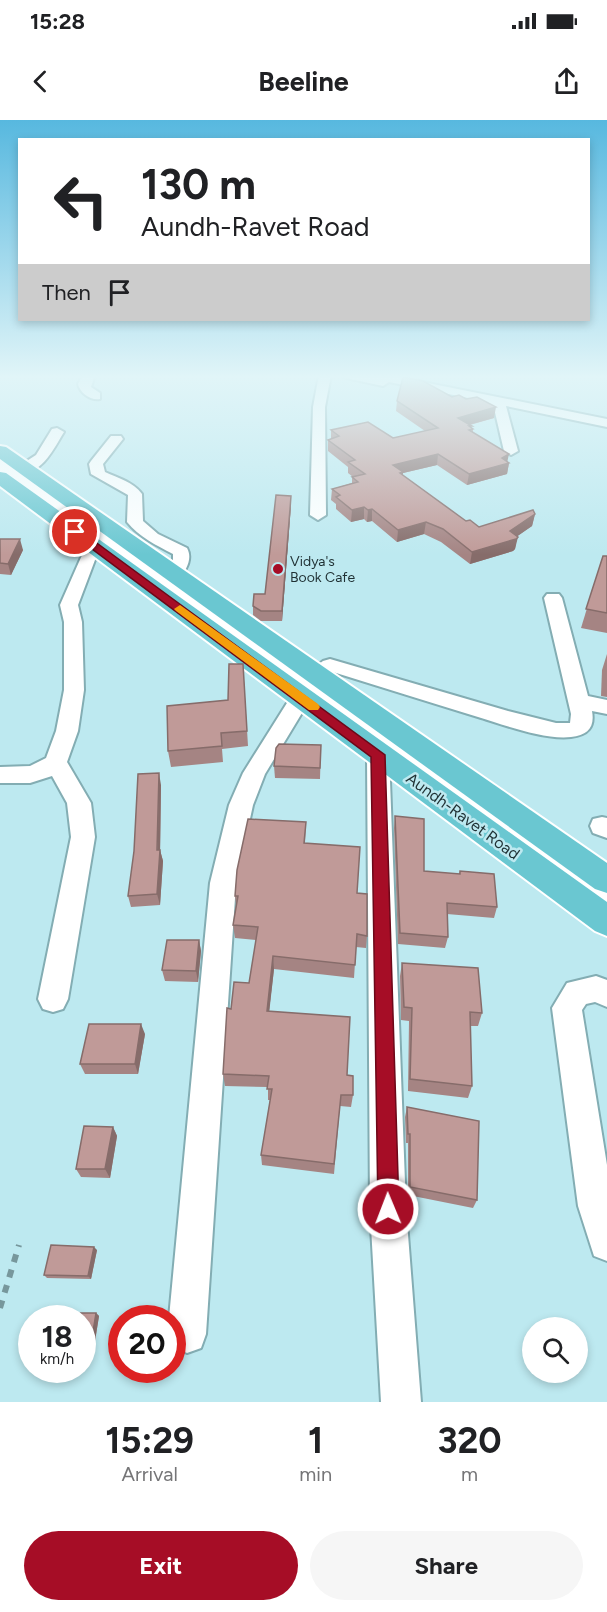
<!DOCTYPE html>
<style>
body{margin:0;font-family:Figtree,sans-serif;background:#f6f6f6;color:#202124;height:100vh;display:flex;flex-direction:column;font-size:22px;white-space:nowrap}
*{box-sizing:border-box;margin:0}
p{font-size:20px;color:#757577}
.icon{flex:none;width:33px;height:33px;fill:none;stroke:currentColor;stroke-width:2;stroke-linecap:round;stroke-linejoin:round}
.map{position:relative;height:1282px;overflow:hidden}
.side{display:flex;flex-direction:column;background:#fff;flex:1}
.side>*{flex:none}
.top-card{position:absolute;left:18px;top:18px;width:572px;height:183px;border-radius:0px;box-shadow:0 3px 9px #0003;background:#fff;color:#202124;overflow:hidden}
.controls{position:absolute;left:522px;top:1197px;display:grid;gap:12px}
.controls a{display:grid;place-items:center;width:66px;height:66px;border-radius:50%;background:#fff;box-shadow:0 3px 9px #0003;font-size:30px}
.speed{position:absolute;left:18px;top:1185px;display:flex;gap:12px;font-size:30px;font-weight:700;text-align:center}
.speed>*{display:grid;place-content:center;width:78px;height:78px;border-radius:50%;background:#fff;box-shadow:0 3px 9px #0003;line-height:1}
.speed small{font-size:15px;font-weight:400}
.speed .limit{border:9px solid #d22;background:#fff;color:#111}
.pin{position:absolute;display:grid;place-items:center;width:51px;height:51px;color:#fff;margin:-26px;border:3px solid #fff;border-radius:50%;box-shadow:0 2px 6px #0007}
.me{position:absolute;width:66px;margin:-33px;rotate:359deg;stroke-linejoin:round;filter:drop-shadow(0 0 4px #0008)}
.turn{display:flex;align-items:center;gap:21px;height:126px;padding:0 24px;font-size:27px}
.turn .icon{width:78px;height:78px;stroke-width:2.5}
.turn b{display:block;font-size:42px;line-height:51px}
.then{display:flex;align-items:center;height:57px;padding:0 24px;background:#0003;gap:12px;font-size:22px}
.eta{display:flex;justify-content:space-evenly;align-items:center;height:102px;text-align:center}
.eta b{font-size:36px;font-weight:700;line-height:42px}
.action{display:flex;gap:12px;margin-top:auto;padding:12px 24px}
.action a{flex:1;height:69px;border-radius:36px;background:#a60d26;color:#fff;font-size:24px;font-weight:700;line-height:69px;text-align:center}
.action a+a{background:#f6f6f6;color:#202124}
.status{display:flex;justify-content:space-between;align-items:center;height:42px;padding:0 30px;background:#fff;direction:ltr}
.status svg{height:16px;fill:currentColor}
header{display:flex;justify-content:space-between;align-items:center;height:78px;padding:0 24px;background:#fff;font-size:27px;font-weight:700}
.map>svg:first-child{display:block}
.lines{fill:none;stroke-linecap:round;stroke-linejoin:round}
.minor-casing{stroke:#83adb3;stroke-width:4}
.major-casing{stroke:#fff;stroke-width:4}
.path{stroke:#77979c;stroke-width:6;stroke-dasharray:8 8;stroke-linecap:butt}
.minor{fill:#fff;fill-rule:evenodd}
.major{fill:#6ac7d1;fill-rule:evenodd}
.wall{fill:#a58483}
.shaded-wall{fill:#866c6a}
.building{fill:#c09a98;stroke:#866c6a;stroke-width:1.5}
.route{fill:#a60d26;stroke:#6c0819;stroke-width:1.5}
.slow{fill:#f59e0b}
.poi-dot{fill:#a60d26;stroke:#bde9f0;stroke-width:2}
.labels{text-anchor:middle;dominant-baseline:central;stroke-width:5;stroke-linejoin:round;paint-order:stroke}
.far-poi-label{font-size:14px;fill:#1f3033;stroke:#bde9f0;text-anchor:start}
.street-label{font-size:16px;fill:#1f3033;stroke:#bde9f0}
</style>
<div class="status"><b>15:28</b><svg viewBox="0 0 49 12"><path d="M0 12V9h3v3zM5 12V6h3v6zM10 12V3h3v9zM15 12V0h3v12zM26 1h20v11H26zM47 4h2v5h-2z"/></svg></div>
<header><svg class="icon" aria-label="back" viewBox="0 0 24 24"><path d="M15 5l-7 7 7 7"/></svg>Beeline<svg class="icon" aria-label="share" viewBox="0 0 24 24"><path d="M12 15V3M7 8l5-5 5 5M5 13v7h14v-7"/></svg></header>
<div class="map">
<svg width="607" height="1282" viewBox="0 0 607 1282">
<rect width="100%" height="100%" fill="#bde9f0"/>
<g class="lines">
<g class="minor-casing">
<g id="minor">
<path d="M83,255H95L91,267L100,273V279C91,281 80,273 78,264Z"/>
<polygon points="319,255 331,255 325,287 326,395 318,400 310,395 313,287"/>
<polygon points="340,255 388,255 607,299 607,307 506,286 518,331 511,335 504,331 494,288 479,285 478,280 389,262 383,266 346,258"/>
<path d="M57,308L64,312C54,328 43,353 21,353L166,454L173,442V434C156,425 139,417 127,402L128,375L91,354L89,344L91,341L111,316H121L123,319L103,344L105,352C118,358 133,362 142,374L143,401L158,414L187,428C193,439 186,449 180,459L174,460L307,553L323,541L330,539L508,591L556,603H570L571,594L544,478L547,474H559L562,478L588,576L607,580V594L592,591C595,607 588,615 571,617C544,620 504,605 478,597C429,582 381,567 333,552L320,563L607,765V790L598,787L389,634L406,1089L421,1282H381L370,1089L367,635L370,629L380,628L311,578L265,654L253,685L236,763L206,1214L201,1228L187,1233L172,1226V1198H169L210,763L229,685L243,653L297,567L101,424L78,485L82,502L84,570L78,611L67,642L91,683L95,717L68,879L63,889L53,892L43,889L38,879L71,717L67,683L52,656L30,663H0V647L30,646L46,638L56,611L64,570V502L60,485L86,426L88,423L98,422L0,351V340L17,350L19,346L36,335L52,309Z"/>
<polygon points="602,697 607,698 607,718 593,713 590,706 593,699"/>
<polygon points="596,856 607,860 607,887 595,882 586,884 582,890 607,1045 607,1141 594,1136 578,1086 552,888 567,863"/>
</g>
</g>
<g class="major-casing">
<g id="major">
<polygon points="0,326 6,327 607,743 607,773 595,769 0,339"/>
<polygon points="0,352 6,353 607,782 607,816 595,811 0,366"/>
</g>
</g>
<polyline class="path" points="0,1188 19,1125"/>
<use href="#minor" class="minor"/>
<use href="#major" class="major"/>
</g>
<g class="wall">
<polygon points="452,277 494,298 470,305 471,308 473,309 473,313 509,343 507,354 467,365 437,345 403,353 403,355 466,401 479,407 535,394 532,406 517,416 515,429 513,431 470,444 441,422 424,414 397,422 372,401 367,402 364,399 351,402 336,389 336,384 331,380 332,369 352,363 352,357 353,357 348,353 348,347 328,331 328,320 331,319 331,310 393,318 425,311 396,291 397,281"/>
<polygon points="291,385 282,501 261,501 253,495 253,486 265,474"/>
<polygon points="0,419 23,430 11,455 0,454"/>
<polygon points="603,436 607,436 607,513 581,508"/>
<polygon points="607,534 607,577 601,576 602,550"/>
<polygon points="243,544 248,626 222,629 223,642 171,647 168,631 228,580"/>
<polygon points="321,625 320,659 275,658 274,646"/>
<polygon points="161,665 160,730 163,741 160,785 131,787 128,776"/>
<polygon points="395,696 424,751 459,754 460,751 497,787 494,798 447,794 448,817 445,828 398,824 394,708"/>
<polygon points="306,702 305,723 357,773 367,816 366,828 356,827 354,858 274,849 269,891 347,955 353,975 351,987 340,986 334,1054 262,1045 261,1035 270,980 268,980 268,967 225,966 223,954 231,889 249,863 256,820 235,818 233,805 236,786 235,776"/>
<polygon points="199,820 201,831 198,862 165,861 162,850"/>
<polygon points="402,843 482,893 478,906 470,906 472,966 468,978 408,971 409,901 401,900 400,856"/>
<polygon points="145,914 138,954 85,954 80,944"/>
<polygon points="407,987 477,1080 473,1088 408,1075 408,1023 406,1023 405,997"/>
<polygon points="113,1007 117,1016 110,1058 81,1057 76,1049"/>
<polygon points="97,1130 91,1159 47,1158 44,1155"/>
<polygon points="96,1193 99,1196 94,1227 82,1227 82,1198"/>
</g>
<g class="shaded-wall">
<polygon points="496,287 494,298 457,308 458,298"/>
<polygon points="438,334 437,345 403,353 402,363 393,345"/>
<polygon points="509,334 507,343 509,343 507,354 467,365 469,354"/>
<polygon points="291,376 291,385 282,501 282,491"/>
<polygon points="364,387 364,399 351,402 352,390"/>
<polygon points="372,389 372,401 367,402 368,390"/>
<polygon points="535,394 532,406 512,420 518,417 515,429 513,431 470,444 472,432 510,411"/>
<polygon points="426,402 424,414 397,422 398,410"/>
<polygon points="20,419 23,430 11,455 8,444"/>
<polygon points="159,653 161,665 160,737 160,730 163,741 160,785 157,774"/>
<polygon points="199,820 201,831 198,862 196,851"/>
<polygon points="273,836 274,849 268,903 267,891"/>
<polygon points="141,904 145,914 138,954 135,944"/>
<polygon points="113,1007 117,1016 110,1058 105,1049"/>
<polygon points="94,1127 97,1130 91,1159 88,1156"/>
<polygon points="96,1193 99,1196 94,1227 91,1224"/>
</g>
<g class="building">
<polygon points="403,257 423,261 452,277 459,275 466,279 477,277 496,287 458,298 472,306 469,306 473,309 469,310 509,334 502,338 509,343 469,354 438,334 393,345 403,352 400,353 466,401 470,400 479,407 533,390 535,394 510,411 518,417 516,419 472,432 443,409 426,402 398,410 372,389 368,390 364,387 352,390 336,377 340,375 332,369 358,362 352,357 365,354 348,342 355,340 328,320 339,316 331,310 368,302 393,318 438,308 397,281"/>
<polygon points="276,375 291,376 282,491 261,491 253,486 254,474 265,474"/>
<polygon points="0,419 20,419 8,444 0,443"/>
<polygon points="603,436 607,436 607,493 586,489"/>
<polygon points="229,544 243,544 247,611 221,613 222,626 168,631 167,586 228,580"/>
<polygon points="279,624 321,625 320,648 274,646 276,628"/>
<polygon points="159,653 157,730 160,730 157,774 128,776 134,731 138,654"/>
<polygon points="395,696 424,699 424,751 460,754 460,751 494,754 497,787 447,783 448,817 400,813"/>
<polygon points="248,699 306,702 304,723 360,727 357,773 367,774 367,816 357,814 355,845 273,836 267,891 350,897 347,955 353,956 353,975 341,975 334,1044 261,1035 272,969 267,969 269,956 223,954 227,888 231,889 234,862 249,863 258,807 233,805 238,776 235,776 237,750"/>
<polygon points="167,820 199,820 196,851 162,850"/>
<polygon points="402,843 478,848 482,893 470,892 472,966 410,959 412,888 404,887"/>
<polygon points="89,904 141,904 135,944 80,944"/>
<polygon points="407,987 479,1001 477,1080 410,1067 410,1014 408,1014"/>
<polygon points="84,1006 113,1007 105,1049 76,1049"/>
<polygon points="51,1125 94,1127 88,1156 44,1155"/>
<polygon points="59,1193 96,1193 91,1224 82,1225 82,1198 58,1198"/>
</g>
<linearGradient id="sky" x2="0" y2="1"><stop stop-color="#57b8df"/><stop offset="0.59" stop-color="#e1f5f8"/><stop offset="1" stop-color="#e1f5f8" stop-opacity="0"/></linearGradient>
<rect width="607" height="435" fill="url(#sky)"/>
<polygon class="route" points="72,410 79,410 385,635 399,1089 396,1097 388,1100 381,1097 378,1089 371,637 72,414"/>
<polygon class="slow" points="180,485 318,584 320,587 318,590 309,590 176,491 174,489"/>
<circle class="poi-dot" cx="278" cy="449" r="6"/>
<g class="labels">
<g class="far-poi-label">
<text x="290" y="441">Vidya's<tspan x="290" dy="16">Book Cafe</tspan></text>
</g>
<g class="street-label">
<text transform="translate(463 696) rotate(36)">Aundh-Ravet Road</text>
</g>
</g>
</svg>
<div class="controls">
<a><svg class="icon" aria-label="search" viewBox="0 0 24 24"><circle cx="10" cy="10" r="6"/><path d="M15 15l6 6"/></svg></a>
</div>
<div class="speed"><div>18<small>km/h</small></div><div class="limit">20</div></div>
<div class="pin" style="left:75px;top:412px;background:#d93025"><svg class="icon" aria-label="arrive" viewBox="0 0 24 24"><path d="M6 21V4h12l-3 4 3 4H6"/></svg></div>
<svg class="me" style="left:388px;top:1089px" viewBox="-20 -20 40 40"><circle r="17" fill="#a60d26" stroke="#fff" stroke-width="3"/><path d="M0-11L8 9 0 5-8 9z" fill="#fff"/></svg>
<div class="top-card">
<div class="turn"><svg class="icon" aria-label="left" viewBox="0 0 24 24"><path d="M17 20v-9H6M10 6l-5 5 5 5"/></svg><div><b>130 m</b>Aundh-Ravet Road</div></div>
<div class="then">Then<svg class="icon" aria-label="arrive" viewBox="0 0 24 24"><path d="M6 21V4h12l-3 4 3 4H6"/></svg></div>
</div>
</div>
<section class="side">
<div class="eta">
<div><b>15:29</b><p>Arrival</p></div>
<div><b>1</b><p>min</p></div>
<div><b>320</b><p>m</p></div>
</div>
<div class="action"><a>Exit</a><a>Share</a></div>
</section>
